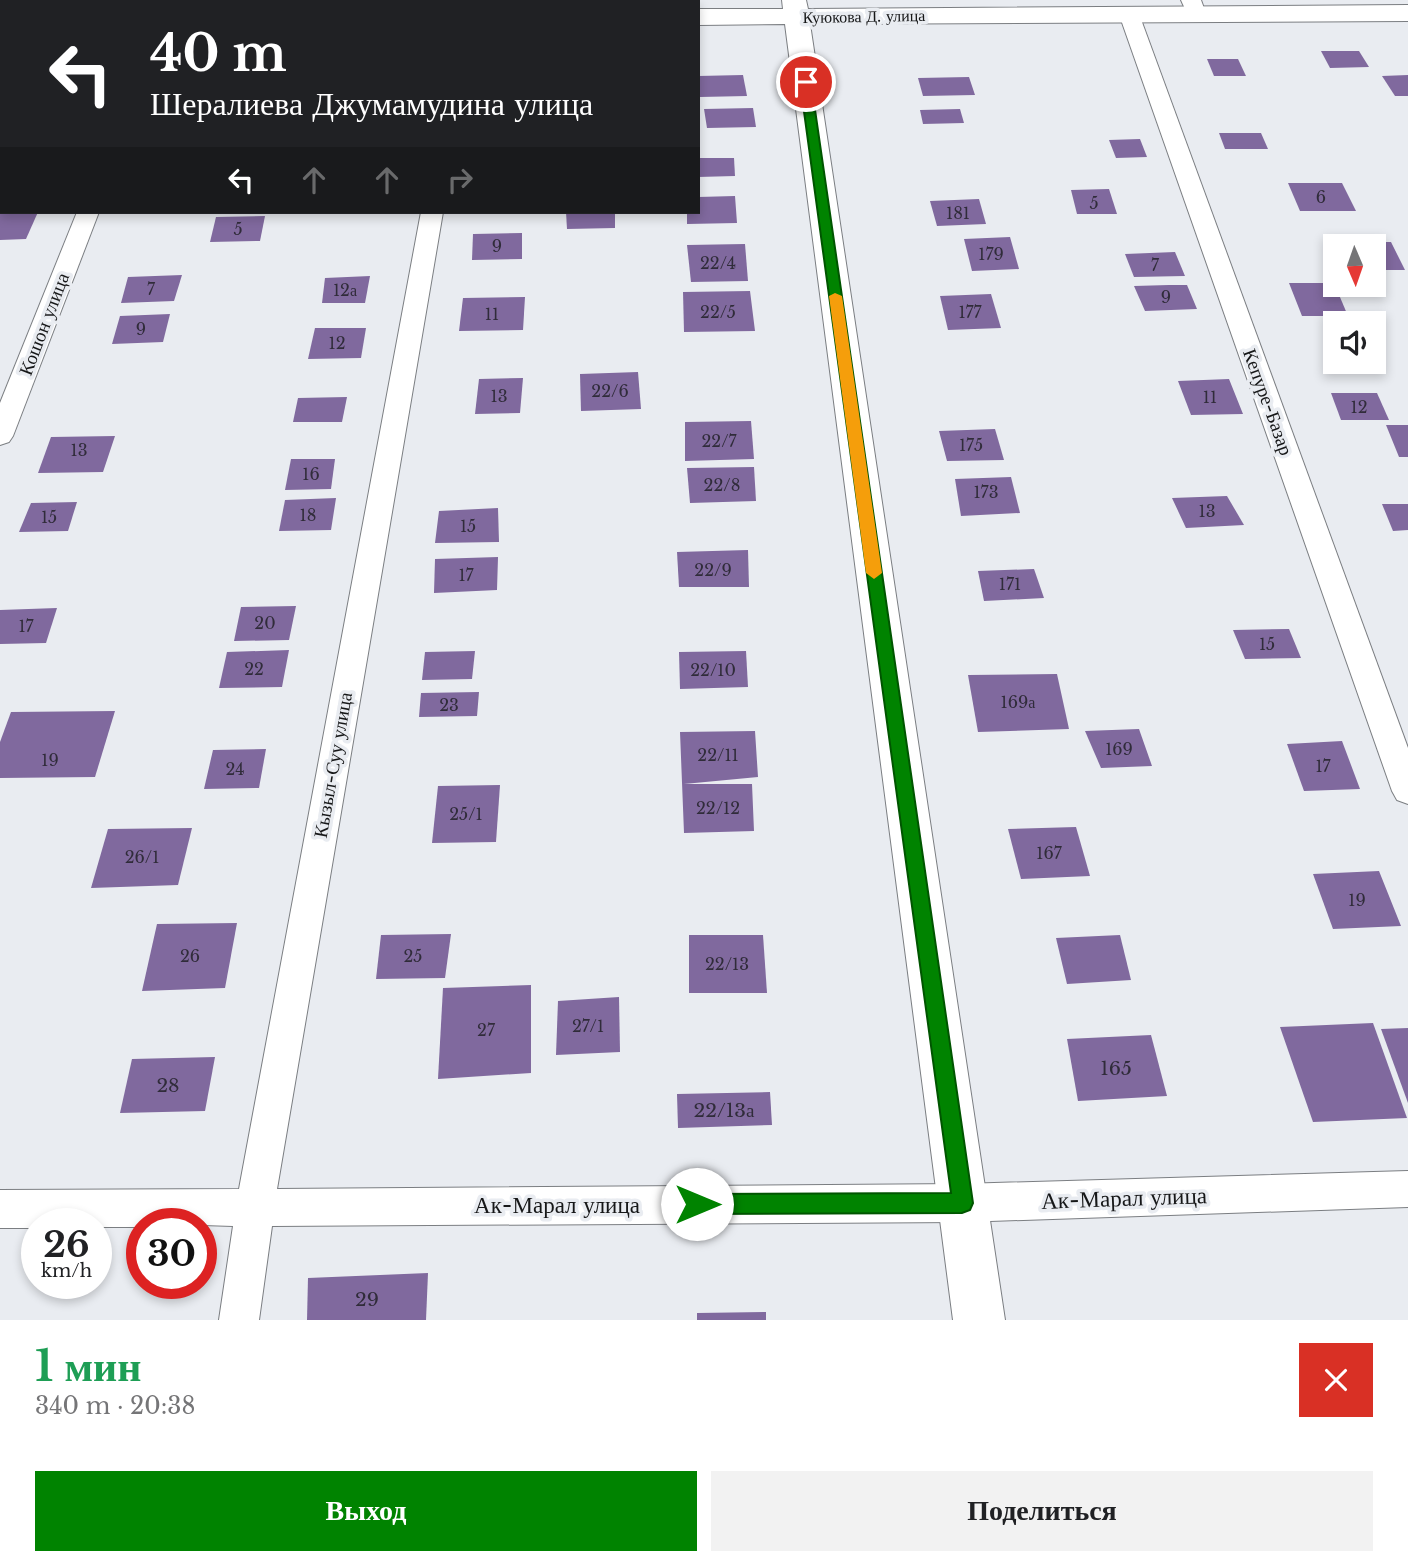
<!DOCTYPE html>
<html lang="ru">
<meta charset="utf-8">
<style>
body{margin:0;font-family:"Libre Baskerville",serif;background:#f2f2f2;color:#202124;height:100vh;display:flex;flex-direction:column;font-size:26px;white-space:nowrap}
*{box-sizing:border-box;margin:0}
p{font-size:23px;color:#757577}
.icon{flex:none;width:38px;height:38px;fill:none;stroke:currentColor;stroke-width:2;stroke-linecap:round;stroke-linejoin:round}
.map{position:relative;height:1320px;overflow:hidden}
.panel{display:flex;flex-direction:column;background:#fff;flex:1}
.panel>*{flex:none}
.banner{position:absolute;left:0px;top:0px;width:700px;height:214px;box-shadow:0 4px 10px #0003;background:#202124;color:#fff;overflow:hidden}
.needle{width:46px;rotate:178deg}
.tools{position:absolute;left:1323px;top:234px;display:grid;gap:14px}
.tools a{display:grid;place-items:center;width:63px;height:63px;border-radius:0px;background:#fff;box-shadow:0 4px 10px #0003;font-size:35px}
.speed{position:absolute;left:21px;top:1208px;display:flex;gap:14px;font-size:35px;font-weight:700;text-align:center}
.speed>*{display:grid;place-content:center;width:91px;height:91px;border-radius:50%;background:#fff;box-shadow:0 4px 10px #0003;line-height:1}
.speed small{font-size:18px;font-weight:400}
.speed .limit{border:10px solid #d22;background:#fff;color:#111}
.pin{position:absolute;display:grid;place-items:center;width:60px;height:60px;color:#fff;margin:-30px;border:4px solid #fff;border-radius:50%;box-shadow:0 2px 7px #0007}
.me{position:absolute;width:77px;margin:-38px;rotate:90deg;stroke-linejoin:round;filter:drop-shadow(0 0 5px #0008)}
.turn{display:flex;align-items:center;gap:24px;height:147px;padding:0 35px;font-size:32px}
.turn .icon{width:91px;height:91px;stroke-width:2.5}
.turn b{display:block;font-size:49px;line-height:60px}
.lanes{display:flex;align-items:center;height:66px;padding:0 35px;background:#0003;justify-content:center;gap:35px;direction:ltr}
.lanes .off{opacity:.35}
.round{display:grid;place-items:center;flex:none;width:74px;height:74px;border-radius:0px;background:#f2f2f2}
.overview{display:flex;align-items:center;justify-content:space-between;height:119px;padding:0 35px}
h1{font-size:42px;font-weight:700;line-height:52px;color:#1e9e55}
.cta{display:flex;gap:14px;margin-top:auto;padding:14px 35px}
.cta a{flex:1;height:80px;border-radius:0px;background:#008300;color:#fff;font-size:28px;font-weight:700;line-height:80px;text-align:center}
.cta a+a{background:#f2f2f2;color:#202124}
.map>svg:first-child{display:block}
.building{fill:#80699e}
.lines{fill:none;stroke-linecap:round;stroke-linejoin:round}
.minor-casing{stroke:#7b7e82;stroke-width:2}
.tertiary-casing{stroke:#7b7e82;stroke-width:2}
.minor{fill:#fff;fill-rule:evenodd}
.tertiary{fill:#fff;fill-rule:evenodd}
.route{fill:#008300;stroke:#050;stroke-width:2}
.slow{fill:#f59e0b}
.labels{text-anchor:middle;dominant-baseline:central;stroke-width:7;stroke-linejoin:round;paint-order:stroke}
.far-street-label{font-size:16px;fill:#161718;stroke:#e9ecf1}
.number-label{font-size:16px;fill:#302c3a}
.street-label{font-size:19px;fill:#161718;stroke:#e9ecf1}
.near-number-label{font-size:19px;fill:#302c3a}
.near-street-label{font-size:23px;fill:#161718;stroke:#e9ecf1}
</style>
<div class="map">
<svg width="1408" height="1320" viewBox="0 0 1408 1320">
<rect width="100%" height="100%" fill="#e9ecf1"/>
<g class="building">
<polygon points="1321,51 1359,51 1369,67 1330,68"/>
<polygon points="1207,59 1238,59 1246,76 1214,76"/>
<polygon points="743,75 747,96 700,97 698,76"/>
<polygon points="1408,75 1408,96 1395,96 1382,76"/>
<polygon points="969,77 975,95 923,96 918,78"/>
<polygon points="753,108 756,127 707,128 704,109"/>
<polygon points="960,109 964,123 923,124 920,110"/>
<polygon points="1219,133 1261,133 1268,149 1225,149"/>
<polygon points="1140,139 1147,157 1116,158 1109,140"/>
<polygon points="698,158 734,158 735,176 698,177"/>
<polygon points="1288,183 1342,183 1356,211 1300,211"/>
<polygon points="1109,189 1117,214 1077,214 1071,190"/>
<polygon points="735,196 737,223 687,224 687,212 698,212 698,197"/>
<polygon points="979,199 986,224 937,226 930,201"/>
<polygon points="0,212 38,212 26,239 0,240"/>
<polygon points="566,212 615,212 615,228 567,229"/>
<polygon points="265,216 260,241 210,242 216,217"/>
<polygon points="522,233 522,259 472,260 473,234"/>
<polygon points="1010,237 1019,269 972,271 964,239"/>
<polygon points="1341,242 1391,242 1405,270 1374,270 1374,247 1343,247"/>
<polygon points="745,244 748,281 691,282 687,245"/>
<polygon points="1175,252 1185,276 1134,277 1125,254"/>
<polygon points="182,275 174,301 121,303 128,277"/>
<polygon points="370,276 365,303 322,303 325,278"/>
<polygon points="1289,283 1334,283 1348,316 1302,316"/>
<polygon points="1169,285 1187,285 1197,309 1145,311 1134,286"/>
<polygon points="750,291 755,331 684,332 683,292"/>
<polygon points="991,294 1001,328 948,330 940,296"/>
<polygon points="525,297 523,330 459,331 463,298"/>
<polygon points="170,314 163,342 112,344 120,316"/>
<polygon points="315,328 366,328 361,358 308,359"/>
<polygon points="638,372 641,409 581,411 580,374"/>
<polygon points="523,378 520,413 475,414 479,379"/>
<polygon points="1229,379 1243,414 1191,415 1178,381"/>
<polygon points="1331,393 1377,393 1389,420 1341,420"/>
<polygon points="347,397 342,422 293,422 298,398"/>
<polygon points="751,421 754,459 685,461 685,422"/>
<polygon points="1386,425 1408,425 1408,457 1399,457"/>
<polygon points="995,429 1004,460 947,461 939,431"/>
<polygon points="115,436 103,472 38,473 51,437"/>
<polygon points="291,459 335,459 331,489 285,490"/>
<polygon points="754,467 756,501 690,503 687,468"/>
<polygon points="1011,477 1020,513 961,516 955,479"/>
<polygon points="1227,496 1244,525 1186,528 1172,498"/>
<polygon points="336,498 331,530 279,531 285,500"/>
<polygon points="77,502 68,531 19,532 31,503"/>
<polygon points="1382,504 1408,504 1408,530 1393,531"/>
<polygon points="498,508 499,542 435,543 439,511"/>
<polygon points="748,550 749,587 679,587 677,552"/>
<polygon points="498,557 497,590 434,593 435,559"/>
<polygon points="1034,569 1044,598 984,601 978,571"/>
<polygon points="296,606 289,640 234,641 241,607"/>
<polygon points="57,608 46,643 0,644 0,610"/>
<polygon points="1289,629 1301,658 1245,659 1233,630"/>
<polygon points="289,650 282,687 219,688 227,652"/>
<polygon points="475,651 472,679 422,680 425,652"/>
<polygon points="746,651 748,687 680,689 679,652"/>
<polygon points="1057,674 1069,729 978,732 968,675"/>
<polygon points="479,692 477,716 419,717 421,693"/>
<polygon points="115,711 95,777 0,778 0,742 11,712"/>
<polygon points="1139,729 1152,766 1101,768 1085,731"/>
<polygon points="755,731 758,777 684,784 752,784 754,831 684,833 680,732"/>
<polygon points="1342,741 1360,789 1304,791 1287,744"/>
<polygon points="266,749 259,788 204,789 213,750"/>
<polygon points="500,785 496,842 432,843 438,786"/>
<polygon points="1076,827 1090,876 1021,879 1008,829"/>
<polygon points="192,828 178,885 91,888 108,829"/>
<polygon points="1379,871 1401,926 1333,929 1313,874"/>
<polygon points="237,923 225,988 142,991 157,924"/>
<polygon points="451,934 445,978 376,979 381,935"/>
<polygon points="689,935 763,935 767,993 689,993"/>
<polygon points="1120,935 1131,980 1067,984 1056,938"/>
<polygon points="531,985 531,1073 438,1079 443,988"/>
<polygon points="619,997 620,1052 556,1055 558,1001"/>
<polygon points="1373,1023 1407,1118 1313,1122 1280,1027"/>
<polygon points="1408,1028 1408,1103 1381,1029"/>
<polygon points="1151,1035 1167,1096 1078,1101 1067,1039"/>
<polygon points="215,1057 205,1111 120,1113 132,1059"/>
<polygon points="770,1092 772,1125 678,1128 677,1094"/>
<polygon points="428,1273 426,1320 307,1320 308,1278"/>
<polygon points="766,1312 766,1320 697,1320 697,1313"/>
</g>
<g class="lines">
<g class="minor-casing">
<g id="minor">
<polygon points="1181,0 1201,0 1206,14 1203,18 1189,18"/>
<polygon points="1129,8 1139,14 1408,748 1408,804 1397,800 1392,791 1119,14"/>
<polygon points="77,212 99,212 13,436 9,442 0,445 0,403"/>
<polygon points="421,212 443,212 277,1189 962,1184 1408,1171 1408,1207 962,1222 272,1226 259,1320 219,1320 233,1226 142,1223 142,1227 96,1227 96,1223 37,1223 37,1228 0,1228 0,1190 239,1189"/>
</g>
</g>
<g class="tertiary-casing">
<g id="tertiary">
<polygon points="782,0 806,0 808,9 1408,5 1408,21 810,24 1005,1320 953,1320 785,24 698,25 698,9 783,9"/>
<rect x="0" y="13" width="2" height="16"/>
</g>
</g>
<use href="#minor" class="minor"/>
<use href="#tertiary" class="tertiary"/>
</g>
<polygon class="route" points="806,79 811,82 973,1203 970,1210 962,1213 697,1214 690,1211 687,1204 690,1197 697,1194 951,1193 800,82"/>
<polygon class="slow" points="835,293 842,296 882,573 874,579 866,573 829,296"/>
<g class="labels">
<g class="far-street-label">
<text transform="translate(864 16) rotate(-1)">Куюкова Д. улица</text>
</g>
<g class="number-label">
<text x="1321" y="197">6</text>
<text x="1094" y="203">5</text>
<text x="958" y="213">181</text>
<text x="238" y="229">5</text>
<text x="497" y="246">9</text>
<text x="991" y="254">179</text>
<text x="718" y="263">22/4</text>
<text x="1155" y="265">7</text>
<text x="151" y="289">7</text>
<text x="345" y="290">12а</text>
<text x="1166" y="297">9</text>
<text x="718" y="312">22/5</text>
<text x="970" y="312">177</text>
<text x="492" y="314">11</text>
<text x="141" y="329">9</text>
<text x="337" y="343">12</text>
<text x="610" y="391">22/6</text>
<text x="499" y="396">13</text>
<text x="1210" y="397">11</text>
<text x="1359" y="407">12</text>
<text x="719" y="441">22/7</text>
<text x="971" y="445">175</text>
<text x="79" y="450">13</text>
<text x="311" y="474">16</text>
<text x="722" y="485">22/8</text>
<text x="986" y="492">173</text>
<text x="1207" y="511">13</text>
<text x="308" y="515">18</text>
<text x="49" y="517">15</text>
<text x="468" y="526">15</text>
<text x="713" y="570">22/9</text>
<text x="466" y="575">17</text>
<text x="1010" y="584">171</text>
<text x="265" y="623">20</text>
<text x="26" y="626">17</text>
<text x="1267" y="644">15</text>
<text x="254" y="669">22</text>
<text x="713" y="670">22/10</text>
<text x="1018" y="702">169а</text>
<text x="449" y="705">23</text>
<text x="1119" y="749">169</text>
<text x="718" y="755">22/11</text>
<text x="50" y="760">19</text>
<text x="1323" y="766">17</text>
<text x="235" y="769">24</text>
<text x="718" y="808">22/12</text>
<text x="466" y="814">25/1</text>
<text x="1049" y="853">167</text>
<text x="142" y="857">26/1</text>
<text x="1357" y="900">19</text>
<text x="190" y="956">26</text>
<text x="413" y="956">25</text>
<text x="727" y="964">22/13</text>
<text x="588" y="1026">27/1</text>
<text x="486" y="1030">27</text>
</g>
<g class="street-label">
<text transform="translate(44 324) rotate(-69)">Кошон улица</text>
<text transform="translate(1268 402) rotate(70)">Кепуре-Базар</text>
<text transform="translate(333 765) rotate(-80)">Кызыл-Суу улица</text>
</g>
<g class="near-number-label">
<text x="1116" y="1068">165</text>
<text x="168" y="1085">28</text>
<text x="724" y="1110">22/13а</text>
<text x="367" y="1299">29</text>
</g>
<g class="near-street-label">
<text transform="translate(1124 1198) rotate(-2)">Ак-Марал улица</text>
<text x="557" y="1205">Ак-Марал улица</text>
</g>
</g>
</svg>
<div class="tools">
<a><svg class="needle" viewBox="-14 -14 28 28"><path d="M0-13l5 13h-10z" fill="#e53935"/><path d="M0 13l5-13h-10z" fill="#757577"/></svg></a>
<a><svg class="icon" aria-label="sound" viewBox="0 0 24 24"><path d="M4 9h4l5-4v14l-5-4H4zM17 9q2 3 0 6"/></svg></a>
</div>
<div class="speed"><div>26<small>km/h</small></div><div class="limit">30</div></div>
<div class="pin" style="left:806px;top:82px;background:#d93025"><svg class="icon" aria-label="arrive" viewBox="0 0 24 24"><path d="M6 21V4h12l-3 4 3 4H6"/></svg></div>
<svg class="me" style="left:697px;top:1204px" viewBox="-20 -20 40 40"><circle r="19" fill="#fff"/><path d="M0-13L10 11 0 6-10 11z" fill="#008300"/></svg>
<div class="banner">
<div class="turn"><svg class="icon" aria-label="left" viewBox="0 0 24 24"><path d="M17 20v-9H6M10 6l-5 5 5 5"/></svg><div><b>40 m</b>Шералиева Джумамудина улица</div></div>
<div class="lanes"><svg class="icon" aria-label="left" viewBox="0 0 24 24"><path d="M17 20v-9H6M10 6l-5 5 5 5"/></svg><svg class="icon off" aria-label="ahead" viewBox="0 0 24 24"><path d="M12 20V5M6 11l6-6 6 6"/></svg><svg class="icon off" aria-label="ahead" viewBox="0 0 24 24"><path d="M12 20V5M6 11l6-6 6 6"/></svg><svg class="icon off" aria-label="right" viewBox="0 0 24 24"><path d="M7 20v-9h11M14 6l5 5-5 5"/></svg></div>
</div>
</div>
<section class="panel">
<div class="overview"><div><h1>1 мин</h1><p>340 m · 20:38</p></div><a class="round" style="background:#d93025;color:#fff"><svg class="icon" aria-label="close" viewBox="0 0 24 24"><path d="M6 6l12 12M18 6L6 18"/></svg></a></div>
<div class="cta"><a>Выход</a><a>Поделиться</a></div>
</section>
